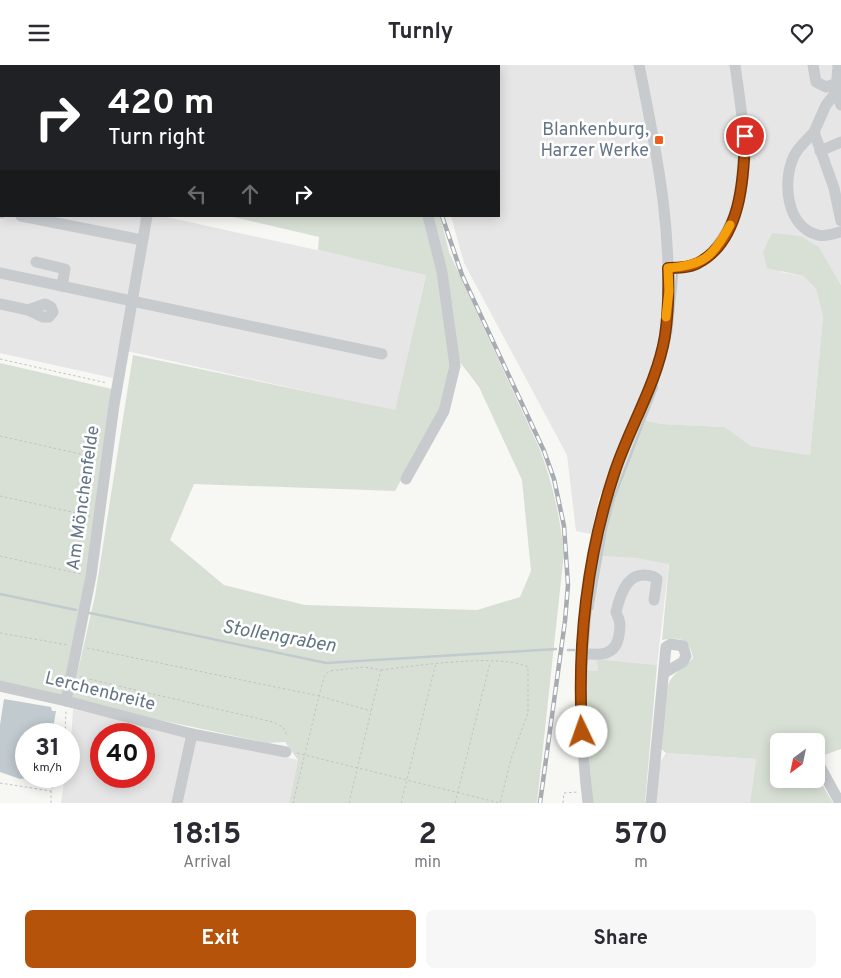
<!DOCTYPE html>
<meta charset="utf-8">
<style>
body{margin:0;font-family:Overpass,sans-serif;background:#f7f7f7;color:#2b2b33;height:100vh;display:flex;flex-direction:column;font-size:19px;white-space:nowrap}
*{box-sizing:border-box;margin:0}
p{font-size:16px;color:#7c7c81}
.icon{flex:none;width:28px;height:28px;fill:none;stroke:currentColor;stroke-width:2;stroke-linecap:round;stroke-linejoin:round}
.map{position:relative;height:738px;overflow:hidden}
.drawer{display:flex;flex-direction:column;background:#fff;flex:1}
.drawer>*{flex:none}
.top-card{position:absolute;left:0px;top:0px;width:500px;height:152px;box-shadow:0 2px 12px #0003;background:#202124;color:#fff;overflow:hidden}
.needle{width:32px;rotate:213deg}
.tools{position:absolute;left:770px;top:668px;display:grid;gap:10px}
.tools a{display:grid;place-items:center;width:55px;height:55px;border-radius:8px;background:#fff;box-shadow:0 2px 12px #0003;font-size:25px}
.speed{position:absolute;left:15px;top:658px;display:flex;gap:10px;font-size:25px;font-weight:700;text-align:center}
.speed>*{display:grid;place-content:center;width:65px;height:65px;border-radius:50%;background:#fff;box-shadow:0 2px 12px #0003;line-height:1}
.speed small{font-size:12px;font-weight:400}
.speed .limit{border:8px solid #d22;background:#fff;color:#111}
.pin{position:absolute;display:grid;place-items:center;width:42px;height:42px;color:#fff;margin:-21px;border:2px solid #fff;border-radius:50%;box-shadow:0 1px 5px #0007}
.me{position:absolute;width:55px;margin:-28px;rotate:357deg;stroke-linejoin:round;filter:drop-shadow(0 0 4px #0008)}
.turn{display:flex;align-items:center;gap:18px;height:105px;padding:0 25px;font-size:22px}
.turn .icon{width:65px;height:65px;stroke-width:2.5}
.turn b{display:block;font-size:35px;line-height:42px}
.lanes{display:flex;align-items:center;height:48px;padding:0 25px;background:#0003;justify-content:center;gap:25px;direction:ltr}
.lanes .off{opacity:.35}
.eta{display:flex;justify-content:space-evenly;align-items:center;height:85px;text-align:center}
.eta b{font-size:30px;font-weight:700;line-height:35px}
.cta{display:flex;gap:10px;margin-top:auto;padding:10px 25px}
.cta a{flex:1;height:58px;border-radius:8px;background:#b45309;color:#fff;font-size:20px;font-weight:700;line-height:58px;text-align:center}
.cta a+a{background:#f7f7f7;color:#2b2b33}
header{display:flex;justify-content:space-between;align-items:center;height:65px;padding:0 25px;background:#fff;font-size:22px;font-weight:700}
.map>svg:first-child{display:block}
.built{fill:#e5e6e5;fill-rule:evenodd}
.green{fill:#d8e0d5;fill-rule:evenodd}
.water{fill:#c0cacf}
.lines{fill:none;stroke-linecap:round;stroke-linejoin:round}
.stream{stroke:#c0cacf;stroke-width:2.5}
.path{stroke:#c0c2c5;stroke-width:1;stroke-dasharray:2.5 2.5;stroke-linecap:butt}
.minor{stroke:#c7cbce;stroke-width:11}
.rail-casing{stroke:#a7acb3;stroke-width:4.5}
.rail{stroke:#fff;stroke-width:2.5;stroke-dasharray:8;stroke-linecap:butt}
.route-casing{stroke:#753606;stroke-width:12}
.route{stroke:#b45309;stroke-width:9}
.slow{stroke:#f59e0b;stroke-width:9}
.poi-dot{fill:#ee5c1e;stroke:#fff;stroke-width:2}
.labels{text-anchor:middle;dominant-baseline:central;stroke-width:5;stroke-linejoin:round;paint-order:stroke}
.poi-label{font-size:18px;fill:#647587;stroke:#fff;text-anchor:end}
.street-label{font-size:18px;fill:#647587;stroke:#fff}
.water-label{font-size:19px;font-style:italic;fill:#607783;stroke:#fff}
</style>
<header><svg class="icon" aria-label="menu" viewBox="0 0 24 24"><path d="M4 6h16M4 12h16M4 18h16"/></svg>Turnly<svg class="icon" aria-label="heart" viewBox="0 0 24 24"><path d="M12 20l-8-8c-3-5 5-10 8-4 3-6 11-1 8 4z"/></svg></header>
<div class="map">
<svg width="841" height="738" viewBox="0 0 841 738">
<rect width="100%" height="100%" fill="#f7f7f4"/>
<g class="built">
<polygon points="0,0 206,0 1,1 1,151 162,151 426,209 395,346 118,284 113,313 0,288"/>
<polygon points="445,0 841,0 841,220 819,182 780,207 803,211 816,224 823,252 810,390 751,381 725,362 662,359 631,353 599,433 591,469 576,466 567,390 464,198 451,151 499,151 499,1"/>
<polygon points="599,491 636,493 669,498 657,600 598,594 598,606 585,605"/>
<path d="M73,644L298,695L289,738H61L65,711H69ZM101,669H144V711H101Z"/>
<polygon points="666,688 756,694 750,738 655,738 659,699"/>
</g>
<g class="green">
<path d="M229,151H440L449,187L540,385C553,419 560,452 564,488L537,738H289L298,695L285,677L268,678L71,636L95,531L133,290L395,345L426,210L318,185L319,172ZM456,292L479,322L522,415L531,506L520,532L477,545L305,540L224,520L170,475L194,419L395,426L440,344Z"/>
<path d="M772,168L800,171L819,182L841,220V684L816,693V676H779V714H816V702L820,716L833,738H750L756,694L666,688L660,683C662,665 661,629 671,614C676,606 687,601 693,593C690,574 679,571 662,575L669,499L636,493L599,491L610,435L642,355L662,359L725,362L751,381L810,390L823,252L816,224L803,211L767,203L763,187Z"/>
<polygon points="0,298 112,324 94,470 63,634 0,619"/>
<polygon points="597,594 657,600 645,738 592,738 585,605 598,606"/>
</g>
<polygon class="water" points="4,634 51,642 52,646 56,646 52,669 26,669 26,711 36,712 20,714 0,707 0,660"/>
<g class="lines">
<g class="stream">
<polyline points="671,268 677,210"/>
<polyline points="0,529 76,545"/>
<polyline points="592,544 606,464 614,433 657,322"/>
<polyline points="90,548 326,598 556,584"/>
<polyline points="568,585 574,585"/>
</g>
<g class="path">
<polyline points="0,294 107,318"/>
<polyline points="0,371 98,393"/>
<polyline points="0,431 90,451"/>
<polyline points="0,491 81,509"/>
<polyline points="0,568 68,580"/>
<polyline points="87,583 319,631 293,738"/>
<polyline points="80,612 273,657 283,662 287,671"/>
<polyline points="65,669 66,646"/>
<path d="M297,688L500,738L511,694L528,648V602C500,588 414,601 381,605"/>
<polyline points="0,718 51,726"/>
<polyline points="51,738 51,726 58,711"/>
<polyline points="349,738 381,605 364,602 329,606 324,612 319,631 371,646"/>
<polyline points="401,738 436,598"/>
<polyline points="455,738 490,598"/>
<polyline points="563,738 564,728 578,727"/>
</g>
<g class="minor">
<polyline points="88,0 93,1"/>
<polyline points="813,0 816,17 826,22 835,19"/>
<polyline points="838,0 836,27 826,40 814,67 834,123 841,156"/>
<polyline points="176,1 176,0"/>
<polyline points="422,1 422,0"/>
<polyline points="836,27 841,40"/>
<path d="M814,67C808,74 798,82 794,91C782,116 786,162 818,170C824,172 835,168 841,167"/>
<polyline points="820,86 841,77"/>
<polyline points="0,87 1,87"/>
<polyline points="0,147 1,148"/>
<polyline points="21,151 142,175"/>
<polyline points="36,197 65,204 62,221"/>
<path d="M668,203C677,203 689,203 698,199C708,193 715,184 722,174C756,122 743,58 735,0"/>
<polyline points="0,208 382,289"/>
<polyline points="0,239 28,245 43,252 49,252 53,247 51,242 45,239 28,245"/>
<polyline points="406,414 444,346 455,301 442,207 428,151"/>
<path d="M581,588C600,591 616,591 619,570C621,560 620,556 616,547C621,526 629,503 654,512L657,514L654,535"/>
<polyline points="0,621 66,636 192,669 177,738"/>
<polyline points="66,636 91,511 114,340 147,151"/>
<polyline points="192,669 286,687"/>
<polyline points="817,696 840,738"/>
<path d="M588,738C578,652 579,579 594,493C600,463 605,434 616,405C631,361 659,317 665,270C676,179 657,89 639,0"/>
<polyline points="651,738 666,582 671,579 683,581 686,591 683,597 664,608"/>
</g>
<g class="rail-casing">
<g id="rail">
<polyline points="441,1 441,0"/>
<polyline points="442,151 462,210 544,386 554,414 564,461 568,520 565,556 540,738"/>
</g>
</g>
<use href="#rail" class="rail"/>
</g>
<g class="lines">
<g class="route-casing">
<path id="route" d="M582,667C577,580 587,489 615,406C630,361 657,318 665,271C668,249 669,226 668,203C677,203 689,203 698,198C741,176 744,113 745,71"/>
</g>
<use href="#route" class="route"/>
<path class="slow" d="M666,252L669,226L668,203C704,200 713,192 730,160"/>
</g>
<rect class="poi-dot" x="654" y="70" width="10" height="10" rx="2.5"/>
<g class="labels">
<g class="poi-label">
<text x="649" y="65">Blankenburg,<tspan x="649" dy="21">Harzer Werke</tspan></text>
</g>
<g class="street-label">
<text transform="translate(84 433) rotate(-82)">Am Mönchenfelde</text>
<text transform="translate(100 627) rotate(14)">Lerchenbreite</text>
</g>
<g class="water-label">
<text transform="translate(279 572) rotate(10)">Stollengraben</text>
</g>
</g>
</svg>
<div class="tools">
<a><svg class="needle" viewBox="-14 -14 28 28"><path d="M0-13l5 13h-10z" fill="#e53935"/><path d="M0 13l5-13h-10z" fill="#7c7c81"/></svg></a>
</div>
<div class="speed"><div>31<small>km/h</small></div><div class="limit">40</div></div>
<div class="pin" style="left:745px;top:71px;background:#d93025"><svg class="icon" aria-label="arrive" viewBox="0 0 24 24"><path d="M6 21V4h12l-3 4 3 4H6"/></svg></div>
<svg class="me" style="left:582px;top:667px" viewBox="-20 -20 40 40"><circle r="19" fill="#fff"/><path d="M0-13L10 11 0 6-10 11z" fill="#b45309"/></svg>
<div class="top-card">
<div class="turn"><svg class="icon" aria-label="right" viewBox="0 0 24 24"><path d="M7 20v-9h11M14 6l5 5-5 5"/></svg><div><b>420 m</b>Turn right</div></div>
<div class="lanes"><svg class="icon off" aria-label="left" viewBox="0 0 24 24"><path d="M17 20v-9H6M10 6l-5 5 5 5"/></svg><svg class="icon off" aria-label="ahead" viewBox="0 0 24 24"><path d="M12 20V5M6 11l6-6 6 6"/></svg><svg class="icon" aria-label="right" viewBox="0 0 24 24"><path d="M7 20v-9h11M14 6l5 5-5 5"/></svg></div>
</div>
</div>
<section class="drawer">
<div class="eta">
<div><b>18:15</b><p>Arrival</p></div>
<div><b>2</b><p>min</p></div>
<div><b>570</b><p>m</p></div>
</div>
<div class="cta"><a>Exit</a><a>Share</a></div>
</section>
